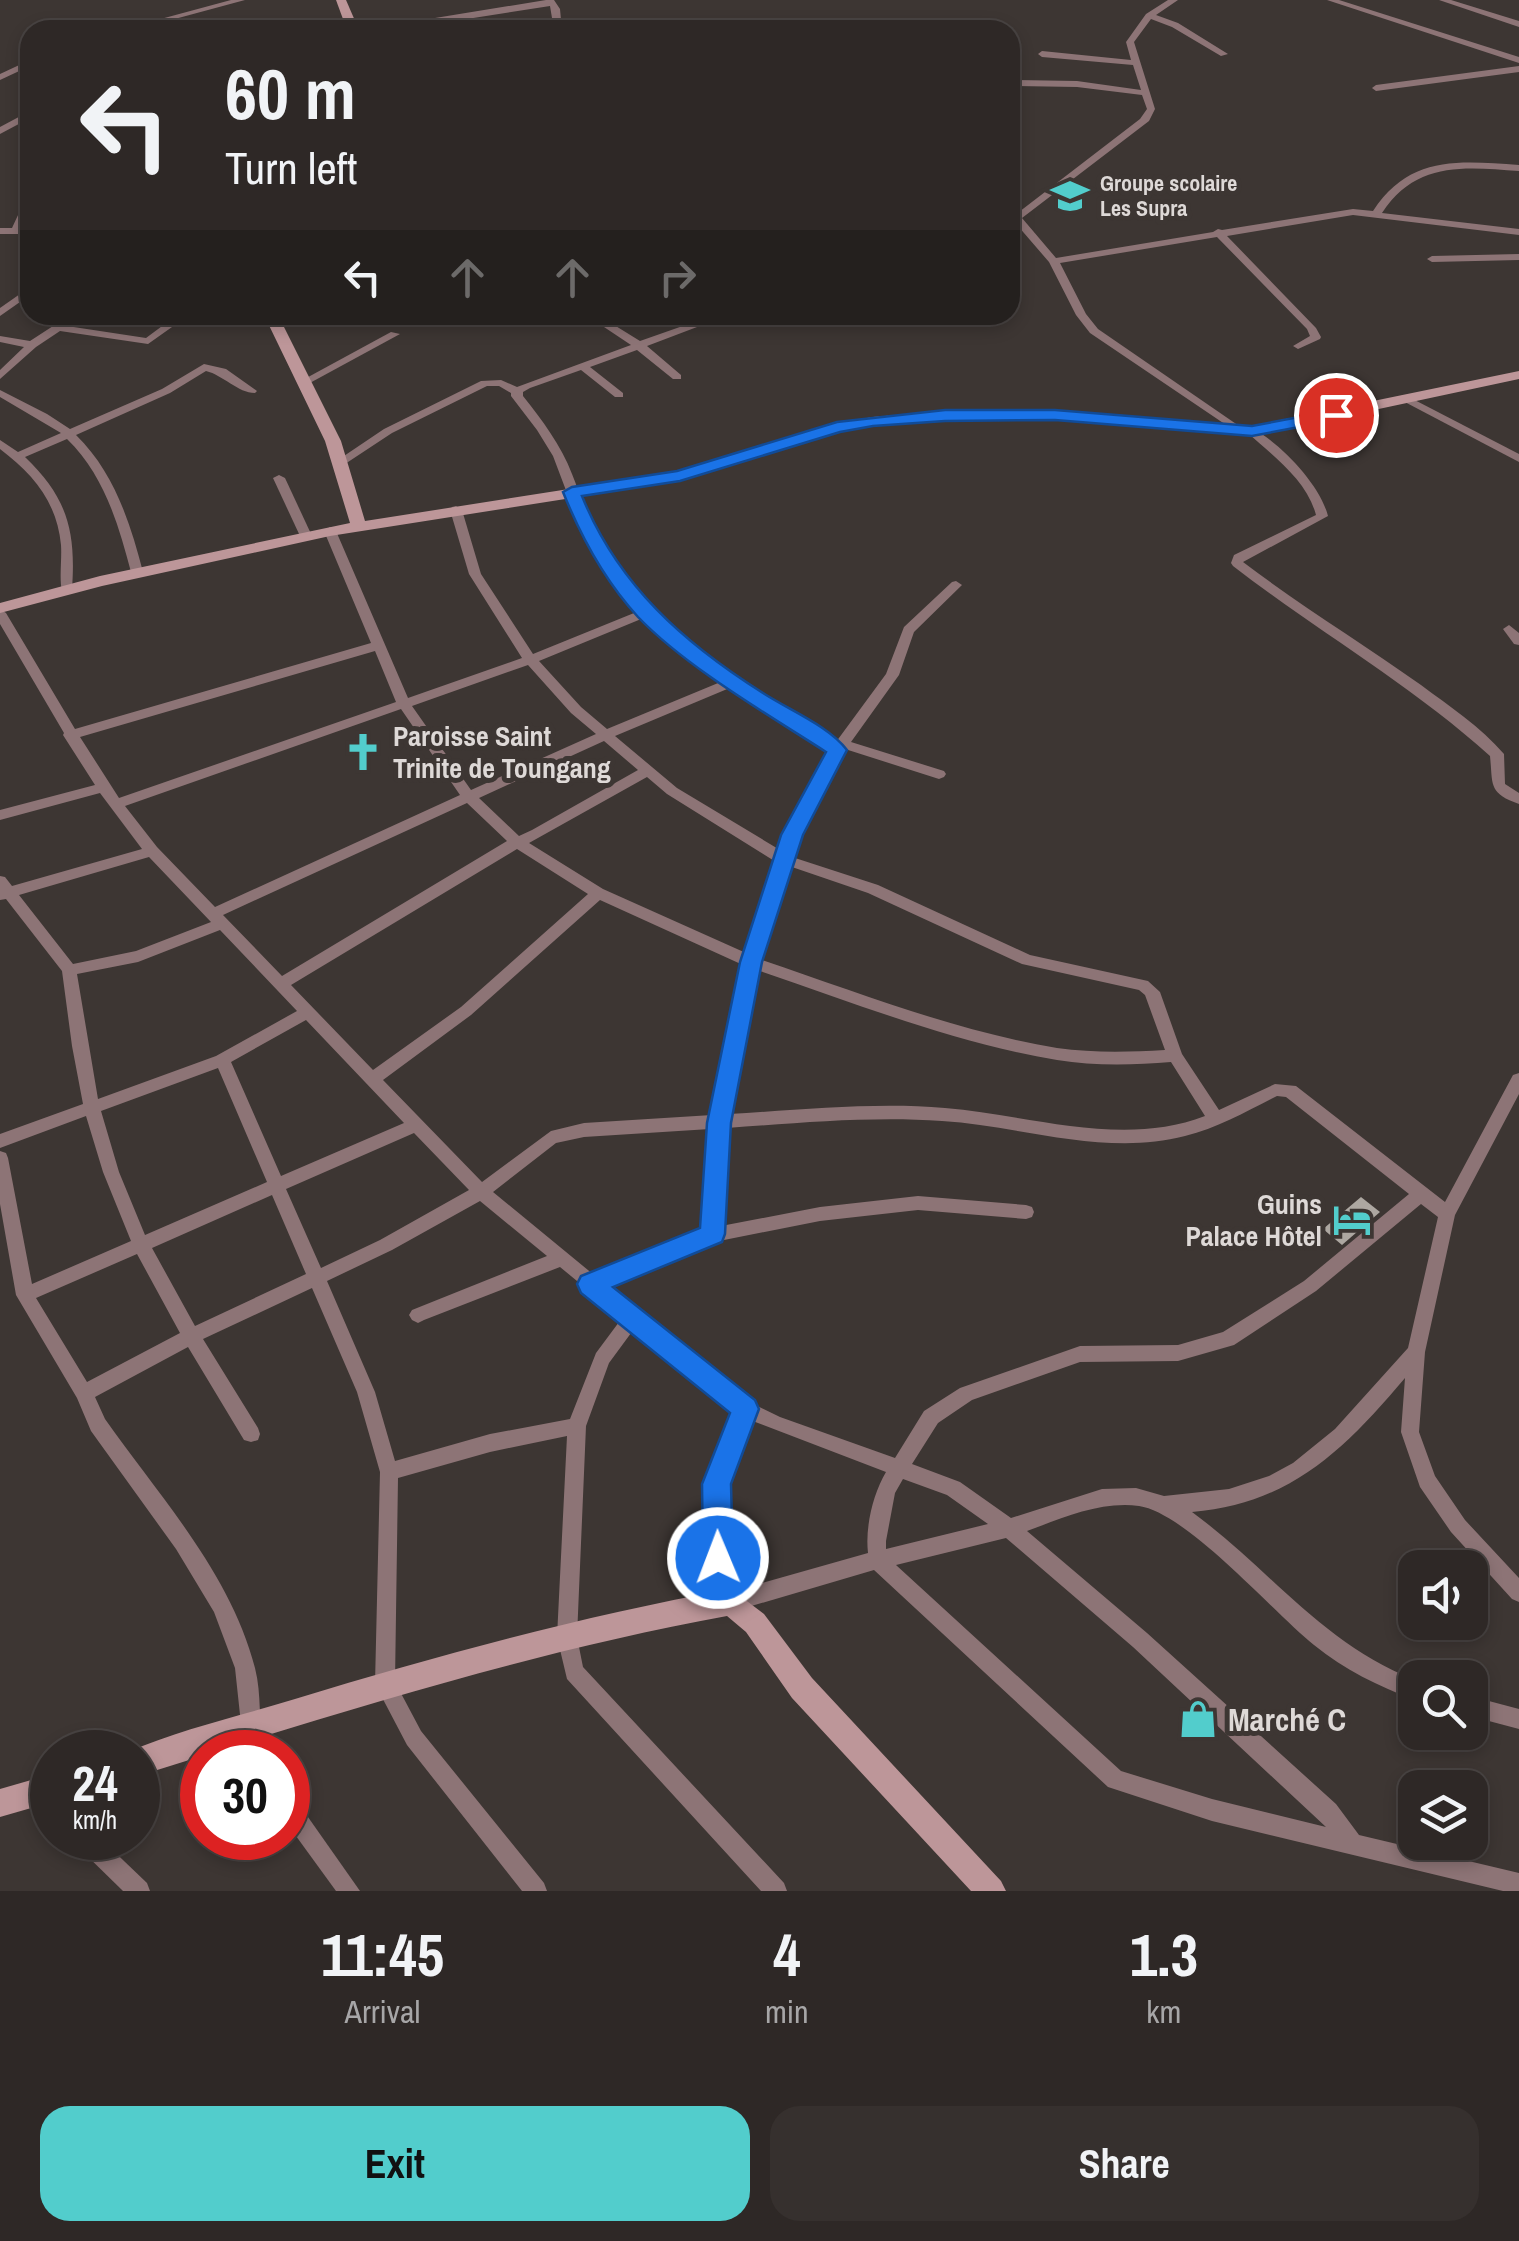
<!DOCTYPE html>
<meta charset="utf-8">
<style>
body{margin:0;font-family:"Archivo Narrow",sans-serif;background:#36302e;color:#f1f3f6;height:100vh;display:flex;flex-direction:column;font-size:38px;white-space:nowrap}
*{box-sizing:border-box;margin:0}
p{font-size:32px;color:#a7a6a7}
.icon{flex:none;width:55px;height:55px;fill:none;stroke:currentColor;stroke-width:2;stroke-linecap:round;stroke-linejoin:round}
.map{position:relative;height:1891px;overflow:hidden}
.panel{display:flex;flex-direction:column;background:#2e2826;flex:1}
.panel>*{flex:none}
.top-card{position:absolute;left:20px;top:20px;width:1000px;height:305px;border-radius:30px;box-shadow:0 5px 15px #0003,0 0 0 2px #494443;background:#2e2826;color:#f1f3f6;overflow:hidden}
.buttons{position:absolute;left:1398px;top:1550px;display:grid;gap:20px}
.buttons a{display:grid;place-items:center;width:90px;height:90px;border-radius:20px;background:#2e2826;box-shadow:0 5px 15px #0003,0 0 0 2px #494443;font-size:50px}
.speed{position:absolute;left:30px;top:1730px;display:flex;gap:20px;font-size:50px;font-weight:700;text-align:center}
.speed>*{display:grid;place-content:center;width:130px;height:130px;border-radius:50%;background:#2e2826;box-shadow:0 5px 15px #0003,0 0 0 2px #494443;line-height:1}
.speed small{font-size:25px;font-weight:400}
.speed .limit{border:15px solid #d22;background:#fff;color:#111}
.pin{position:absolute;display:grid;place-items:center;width:85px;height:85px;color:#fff;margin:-42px;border:5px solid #fff;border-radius:50%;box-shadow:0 2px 10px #0007}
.me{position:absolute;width:110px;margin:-55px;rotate:359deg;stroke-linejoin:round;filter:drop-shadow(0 0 8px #0008)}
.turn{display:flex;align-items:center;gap:35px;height:210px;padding:0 40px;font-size:45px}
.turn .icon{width:130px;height:130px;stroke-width:2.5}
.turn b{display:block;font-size:70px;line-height:85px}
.lanes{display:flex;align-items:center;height:95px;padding:0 40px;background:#0003;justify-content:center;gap:50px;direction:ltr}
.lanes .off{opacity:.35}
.eta{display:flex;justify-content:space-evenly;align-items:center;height:170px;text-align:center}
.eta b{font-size:60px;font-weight:800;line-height:70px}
.primary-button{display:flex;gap:20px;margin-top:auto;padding:20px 40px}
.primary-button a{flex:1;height:115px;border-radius:30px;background:#52cdcc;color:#111;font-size:40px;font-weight:800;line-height:115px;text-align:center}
.primary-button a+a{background:#36302e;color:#f1f3f6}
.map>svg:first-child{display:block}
.building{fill:#ada7a1}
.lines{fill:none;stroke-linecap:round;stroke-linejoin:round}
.street{fill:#8d7476;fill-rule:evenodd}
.secondary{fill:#bd9699;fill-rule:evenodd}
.route{fill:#1a73e8;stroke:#114b97;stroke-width:2.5}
.labels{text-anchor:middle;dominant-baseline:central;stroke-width:10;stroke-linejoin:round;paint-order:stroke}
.far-poi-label{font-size:22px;font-weight:bold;fill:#ded9d7;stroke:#3d3633;text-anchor:start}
.poi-label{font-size:28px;font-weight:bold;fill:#ded9d7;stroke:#3d3633;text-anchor:start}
.near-poi-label{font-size:32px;font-weight:bold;fill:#ded9d7;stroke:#3d3633;text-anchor:start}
</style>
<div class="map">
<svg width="1519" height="1891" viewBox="0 0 1519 1891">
<rect width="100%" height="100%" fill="#3d3633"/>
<polygon class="building" points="1361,1197 1380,1212 1342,1245 1323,1229"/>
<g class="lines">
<g class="street">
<polygon points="231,0 245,0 134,30 120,30"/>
<polygon points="546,0 554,0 560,9 562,30 554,30 550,6 435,24 352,30 348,27 352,24 435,18"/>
<path d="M1168,0H1178L1156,15L1178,23L1228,54L1221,56L1172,27L1151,19L1134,42L1155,109L1149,121L1022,218L1056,258L1213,232L1218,229L1222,230L1353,209L1373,211C1410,155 1458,161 1519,165V171C1464,167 1416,161 1382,213L1519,229V235L1353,215L1227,236L1316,328L1321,337L1320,339L1298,349L1293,346L1310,336L1307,329L1217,237L1060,263L1086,314L1098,329L1242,428L1244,430L1238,433L1090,333L1076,315L1049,262L1011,218L1140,119L1147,109L1142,95L1077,87L1010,86V80L1077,81L1141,90L1133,65L1042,57L1038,54L1042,51L1131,60L1126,42L1146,14Z"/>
<polygon points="1327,0 1339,0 1519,57 1519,63"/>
<polygon points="1439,0 1451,0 1519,21 1519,27"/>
<polygon points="30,60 30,66 0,80 0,74"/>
<polygon points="1519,66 1519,72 1376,91 1372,88 1376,85"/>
<polygon points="30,111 30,118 0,134 0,127"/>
<polygon points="30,197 30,210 22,228 30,228 30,234 0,234 0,228 12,228 25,200"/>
<polygon points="1519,254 1519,260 1432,262 1427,259 1432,256"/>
<polygon points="30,287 30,295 0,316 0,308"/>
<polygon points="70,315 82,315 67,326 146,338 177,315 189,315 148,344 60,331 36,347 0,379 0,370 24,347 0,342 0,336 30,341"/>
<path d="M586,315H598L640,341L714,315L726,316L647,346L681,375V379H673L637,350L590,367L623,393V397H615L581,370L530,388L523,392V396C542,420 561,445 572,474C581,495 585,519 597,539C651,631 748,686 836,742L886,674L904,627L952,582L956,581L962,585L914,632L899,675L851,742L944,771L946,774L944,777L939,779L845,749L799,835L792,857L878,885L1030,955L1148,981L1160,992L1182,1054L1219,1110L1275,1084L1296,1086L1445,1202L1513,1075L1519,1073V1094L1455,1215L1425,1352L1419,1432L1435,1476L1465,1520L1519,1578V1602L1512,1599L1451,1532L1420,1487L1401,1432L1405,1378C1344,1450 1290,1504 1192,1512C1270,1569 1321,1643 1415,1680V1700C1378,1686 1345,1670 1314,1645C1273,1612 1187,1513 1139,1506C1100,1501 1063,1518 1027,1531L1147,1633L1336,1804L1359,1835L1519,1873V1891H1503L1212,1821L1108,1787L874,1570L731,1612L724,1609L708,1558V1484L735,1412L634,1329L609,1363L586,1426L577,1637L583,1667L784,1883L787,1891H761L567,1679L557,1637L567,1436L490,1452L398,1478L395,1682L421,1731L544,1883L547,1891H522L407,1745L375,1684L380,1472L357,1392L312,1288L203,1339L258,1428L260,1434L258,1440L251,1442L244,1440L188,1347L95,1397L105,1419C160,1497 231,1574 255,1668C262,1695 258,1724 264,1752H244L235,1668L214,1612L176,1549L91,1431L77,1398L16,1295L0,1204V1151L6,1153L8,1158L32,1284L131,1241L103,1172L86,1116L0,1148V1134L83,1104L72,1046L62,971L6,899L0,900V876L5,877L12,886L142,849L100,793L0,820V810L95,785L63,735L64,733L0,624V609L6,613L75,729L371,643L324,531L330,527L336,531L408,698L522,658L469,574L450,510L452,507L456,506L462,510L481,574L533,654L639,611L608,575L584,538L553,456L537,430L511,396V393L499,386H487L392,433L345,464L341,465L335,462L384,429L481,381L501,380L517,387L631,345ZM646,617L664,635L723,681L607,729L581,707L539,661ZM375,651L396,702L119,798L80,737ZM528,665L571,713L596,734L471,790L412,706ZM732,687L829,750L785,835L780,850L677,788L615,736ZM401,709L460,795L215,907L157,847L125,806ZM604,741L638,770L532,830L519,836L479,798ZM647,777L667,794L776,862L746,953L603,889L529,843ZM467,803L507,841L282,976L223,915ZM517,849L588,894L461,1007L373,1070L291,985ZM149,857L211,922L136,951L73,964L19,895ZM789,866L868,893L1022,964L1139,990L1145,995L1165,1050C1129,1052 1093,1053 1057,1048C955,1031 857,992 759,959ZM600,900L743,965L712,1115L584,1123L551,1131L482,1182L383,1080L471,1015ZM220,930L297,1011L216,1056L98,1099L77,974L138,962ZM757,970C855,1003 954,1043 1057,1060C1094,1066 1133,1065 1171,1062L1205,1116C1122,1148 1030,1115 945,1108C874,1102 800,1110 729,1114ZM306,1020L404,1123L281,1176L231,1062ZM218,1068L267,1182L145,1235L119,1172L101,1111ZM1277,1096L1286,1097L1409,1194L1304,1281L1223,1332L1178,1345L1080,1346L960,1388L924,1411L895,1458L780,1417L751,1403L607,1285L714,1242L820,1221L918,1210L1026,1219L1032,1217L1034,1212L1032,1207L1026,1205L918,1196L820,1207L721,1226L727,1128C798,1123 871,1116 942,1121C1022,1126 1105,1157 1185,1136C1218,1128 1247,1111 1277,1096ZM710,1129L704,1231L594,1275L493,1192L556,1143L584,1137ZM414,1133L469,1190L380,1240L321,1268L286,1189ZM272,1195L306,1274L195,1326L152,1248ZM480,1201L547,1256L412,1310L409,1315L412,1320L418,1323L424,1320L560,1267L622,1318L596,1353L570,1419L490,1434L395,1461L375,1392L327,1281L392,1250ZM1421,1204L1438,1217L1408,1348L1335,1429L1293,1463L1269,1476L1229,1489L1164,1496L1136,1488L1102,1489L1011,1518L960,1482L912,1464L938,1423L972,1400L1080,1362L1178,1361L1234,1345L1316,1291ZM137,1254L180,1333L87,1382L36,1298ZM750,1420L886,1472C873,1494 865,1527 868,1553L737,1590L728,1558L726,1484ZM903,1479L947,1495L988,1524L886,1549V1541L895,1493ZM1006,1538L1133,1647L1326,1827L1212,1799L1121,1771L896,1565Z"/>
<polygon points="391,332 400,334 308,384 299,382"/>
<path d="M204,364L226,369L257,391L255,393C238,393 223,375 206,371L170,393L76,435C114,472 130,522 143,572L141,575H133L131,572C118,523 104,475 67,439L25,457C68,498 76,532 72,589L66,593L62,592C59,577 62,560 61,545C57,502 33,474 0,449V440L18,452L61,433L0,397V390L47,414L70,429L162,389Z"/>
<polygon points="1405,395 1519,454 1519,462 1401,400 1401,396"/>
<path d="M1252,428C1280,443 1320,484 1328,516L1243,562C1301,606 1362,643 1421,685C1449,706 1481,727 1504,754L1505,784L1519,793V804C1488,793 1493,785 1490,756C1410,684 1317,631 1233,566L1231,563L1234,555L1316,515C1307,480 1273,456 1248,433L1246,431Z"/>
<polygon points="279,475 285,478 312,536 310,539 306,540 300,536 273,478"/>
<polygon points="1509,625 1519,633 1519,645 1514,644 1503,629"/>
<polygon points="1470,1696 1519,1709 1519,1729 1470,1716"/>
<polygon points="288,1797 296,1800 360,1891 336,1891 288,1825"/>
<polygon points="74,1838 100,1838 147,1883 150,1891 123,1891 77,1846"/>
</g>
<g class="secondary">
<polygon points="336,0 346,0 359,30 347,30"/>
<polygon points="264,315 278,315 341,441 365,521 678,472 832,424 873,417 945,411 1055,411 1252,426 1519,371 1519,379 1252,436 1055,419 945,419 873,425 839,431 680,481 330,536 102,586 0,613 0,603 100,576 350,523 325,441"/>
<path d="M731,1589L764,1614L812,1678L1001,1881L1006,1891H971L792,1698L746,1632L727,1616C552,1648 383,1699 213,1752H202V1756L138,1776V1752H128C180,1729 240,1716 295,1699C439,1655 583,1616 731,1589Z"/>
<polygon points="52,1774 52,1802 0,1817 0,1789"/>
</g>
</g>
<path class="route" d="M945,410H1055L1252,426L1336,410L1344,415L1336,420L1252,436L1055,420L945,421L873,426L840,432L680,481L582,496C618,585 684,643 763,693C789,710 829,726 847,750L803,835L762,962L731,1123L725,1234L722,1242L613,1287L755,1400L759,1409L731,1484L733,1558L728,1568L718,1572L708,1568L703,1558L702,1484L730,1413L581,1293L577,1284L581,1276L700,1228L707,1123L740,962L781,835L826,752C767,714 686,667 638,617C605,581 581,537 563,492L572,487L677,471L837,422Z"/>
<defs>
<g id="school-bare" transform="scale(3)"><path d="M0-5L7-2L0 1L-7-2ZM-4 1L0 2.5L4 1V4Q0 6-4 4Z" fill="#52cdcc" stroke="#3d3633" stroke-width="2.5" paint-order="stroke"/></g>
<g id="church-bare" transform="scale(3)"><path d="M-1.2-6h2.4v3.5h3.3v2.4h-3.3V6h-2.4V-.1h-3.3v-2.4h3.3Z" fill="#52cdcc" stroke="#3d3633" stroke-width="2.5" paint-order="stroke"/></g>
<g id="hotel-bare" transform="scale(3)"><path d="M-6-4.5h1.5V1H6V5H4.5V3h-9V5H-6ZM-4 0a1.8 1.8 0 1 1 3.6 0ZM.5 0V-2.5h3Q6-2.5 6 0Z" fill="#52cdcc" stroke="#3d3633" stroke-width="2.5" paint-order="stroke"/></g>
<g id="shop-bare" transform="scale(3)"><path d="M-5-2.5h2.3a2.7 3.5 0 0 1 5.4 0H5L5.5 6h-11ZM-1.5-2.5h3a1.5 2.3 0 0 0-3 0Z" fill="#52cdcc" stroke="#3d3633" stroke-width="2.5" paint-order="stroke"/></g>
</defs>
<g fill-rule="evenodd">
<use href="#school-bare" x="1070" y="196"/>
<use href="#church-bare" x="363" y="752"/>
<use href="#hotel-bare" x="1352" y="1220"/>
<use href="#shop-bare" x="1198" y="1719"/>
</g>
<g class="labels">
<g class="far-poi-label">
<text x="1100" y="183">Groupe scolaire<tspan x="1100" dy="25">Les Supra</tspan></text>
</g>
<g class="poi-label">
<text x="393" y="736">Paroisse Saint<tspan x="393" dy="32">Trinite de Toungang</tspan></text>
<text x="1322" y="1204" text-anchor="end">Guins<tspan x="1322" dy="32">Palace Hôtel</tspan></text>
</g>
<g class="near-poi-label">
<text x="1228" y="1719">Marché C</text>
</g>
</g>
</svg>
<div class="buttons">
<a><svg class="icon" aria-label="sound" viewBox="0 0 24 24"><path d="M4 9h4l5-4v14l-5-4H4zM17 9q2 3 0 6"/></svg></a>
<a><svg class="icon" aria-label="search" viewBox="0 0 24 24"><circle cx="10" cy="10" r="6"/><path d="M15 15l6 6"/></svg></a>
<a><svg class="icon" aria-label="layers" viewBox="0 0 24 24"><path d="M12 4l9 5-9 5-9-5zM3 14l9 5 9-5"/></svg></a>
</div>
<div class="speed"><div>24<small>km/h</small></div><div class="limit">30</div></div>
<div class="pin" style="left:1336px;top:415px;background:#d93025"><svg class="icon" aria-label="arrive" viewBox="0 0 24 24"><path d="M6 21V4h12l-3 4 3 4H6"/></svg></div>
<svg class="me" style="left:718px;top:1558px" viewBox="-20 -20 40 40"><circle r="17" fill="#1a73e8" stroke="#fff" stroke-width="3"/><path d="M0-11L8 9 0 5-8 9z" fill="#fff"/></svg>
<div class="top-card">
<div class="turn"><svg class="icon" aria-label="left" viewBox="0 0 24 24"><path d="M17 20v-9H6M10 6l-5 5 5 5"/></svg><div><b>60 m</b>Turn left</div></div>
<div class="lanes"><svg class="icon" aria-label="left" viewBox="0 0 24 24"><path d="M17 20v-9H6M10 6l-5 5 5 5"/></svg><svg class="icon off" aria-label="ahead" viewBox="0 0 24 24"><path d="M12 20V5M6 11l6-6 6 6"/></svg><svg class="icon off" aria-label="ahead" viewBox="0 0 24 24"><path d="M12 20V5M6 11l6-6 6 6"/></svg><svg class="icon off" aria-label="right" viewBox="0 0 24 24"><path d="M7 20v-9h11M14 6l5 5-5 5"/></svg></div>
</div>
</div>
<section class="panel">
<div class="eta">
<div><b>11:45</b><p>Arrival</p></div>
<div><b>4</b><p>min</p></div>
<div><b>1.3</b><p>km</p></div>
</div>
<div class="primary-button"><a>Exit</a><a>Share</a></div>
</section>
